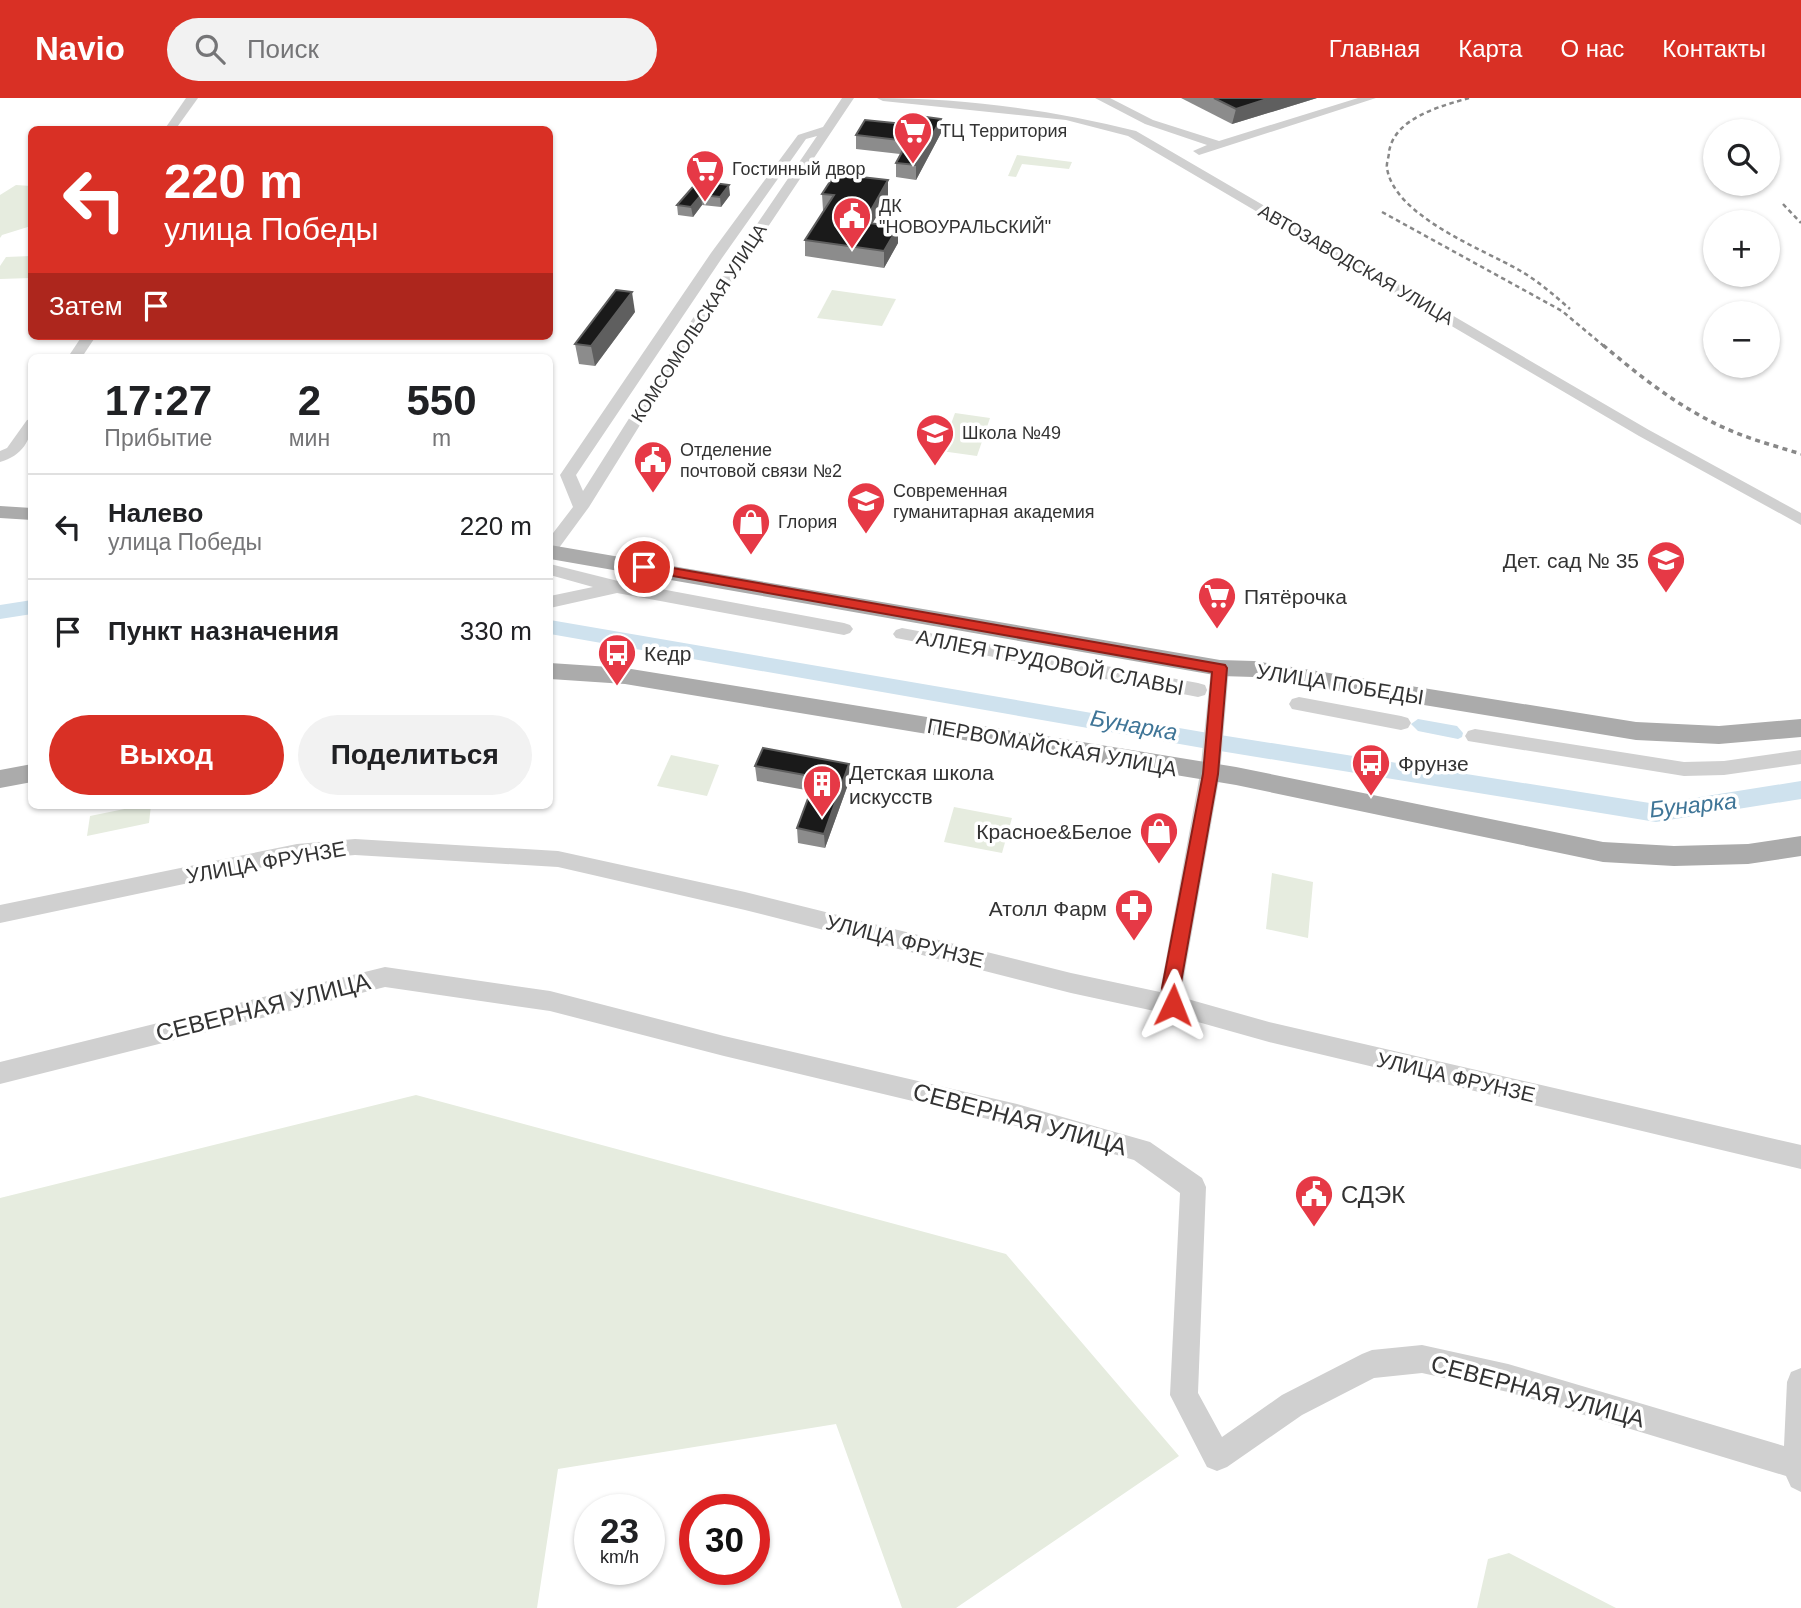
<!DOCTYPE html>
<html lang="ru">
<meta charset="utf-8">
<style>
body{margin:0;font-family:Arial,sans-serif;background:#f2f2f2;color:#202124;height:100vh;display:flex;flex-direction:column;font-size:26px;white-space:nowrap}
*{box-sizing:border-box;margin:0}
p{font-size:23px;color:#757577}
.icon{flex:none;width:38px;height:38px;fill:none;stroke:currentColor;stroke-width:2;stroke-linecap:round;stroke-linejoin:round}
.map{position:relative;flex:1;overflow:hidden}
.panel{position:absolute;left:28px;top:256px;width:525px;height:455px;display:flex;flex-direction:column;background:#fff;border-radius:10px;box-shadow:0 2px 5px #0004}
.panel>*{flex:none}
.hud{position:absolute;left:28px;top:28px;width:525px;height:214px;border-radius:10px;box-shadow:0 2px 5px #0004;background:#d93025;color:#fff;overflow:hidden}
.buttons{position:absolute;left:1703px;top:21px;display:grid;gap:14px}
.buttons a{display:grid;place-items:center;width:77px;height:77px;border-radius:50%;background:#fff;box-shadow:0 2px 5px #0004;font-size:35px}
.speed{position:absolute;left:574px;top:1396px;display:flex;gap:14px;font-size:35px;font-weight:700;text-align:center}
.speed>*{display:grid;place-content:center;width:91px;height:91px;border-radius:50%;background:#fff;box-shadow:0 2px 5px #0004;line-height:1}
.speed small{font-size:18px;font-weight:400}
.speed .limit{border:10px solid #d22;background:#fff;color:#111}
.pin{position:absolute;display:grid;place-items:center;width:60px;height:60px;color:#fff;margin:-30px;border:4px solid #fff;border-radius:50%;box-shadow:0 2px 7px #0007}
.me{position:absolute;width:77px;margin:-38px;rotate:2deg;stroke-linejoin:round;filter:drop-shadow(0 0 5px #0008)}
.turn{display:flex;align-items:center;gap:24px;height:147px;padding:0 21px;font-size:32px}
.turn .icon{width:91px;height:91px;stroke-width:2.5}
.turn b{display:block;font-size:49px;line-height:60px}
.then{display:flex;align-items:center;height:66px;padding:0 21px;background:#0003;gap:14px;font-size:26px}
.eta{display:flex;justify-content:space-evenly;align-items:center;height:119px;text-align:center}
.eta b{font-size:42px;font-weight:700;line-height:49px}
.primary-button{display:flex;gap:14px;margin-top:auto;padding:14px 21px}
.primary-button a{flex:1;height:80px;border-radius:42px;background:#d93025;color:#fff;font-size:28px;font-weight:700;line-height:80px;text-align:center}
.primary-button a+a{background:#f2f2f2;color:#202124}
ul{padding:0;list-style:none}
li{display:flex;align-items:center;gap:21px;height:105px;padding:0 21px;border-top:2px solid #e0e0e0}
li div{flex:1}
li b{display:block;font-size:26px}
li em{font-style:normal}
header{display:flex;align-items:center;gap:42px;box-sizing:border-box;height:98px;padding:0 35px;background:#d93025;color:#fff}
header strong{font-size:33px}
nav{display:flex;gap:38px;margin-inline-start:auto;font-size:24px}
.search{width:490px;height:63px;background:#f2f2f2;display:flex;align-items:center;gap:18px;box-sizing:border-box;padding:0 24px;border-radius:38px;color:#757577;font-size:26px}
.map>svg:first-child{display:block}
.green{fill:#e6ecdf}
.water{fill:#cfe2ee}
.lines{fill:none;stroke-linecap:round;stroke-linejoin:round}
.river{fill:#cfe2ee;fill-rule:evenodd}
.minor{fill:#d0d0d0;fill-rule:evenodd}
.major{fill:#ababab;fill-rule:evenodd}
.rail-far1{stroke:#888;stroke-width:2.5;stroke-dasharray:4.5 3.5;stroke-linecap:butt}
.rail{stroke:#888;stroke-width:3.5;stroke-dasharray:5 4.5;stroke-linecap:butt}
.wall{fill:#8c8c8c}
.shaded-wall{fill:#5f5f5f}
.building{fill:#1a1a1a;stroke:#5f5f5f;stroke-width:2}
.route{fill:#d93025;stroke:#8d1f18;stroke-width:2}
.labels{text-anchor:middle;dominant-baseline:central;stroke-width:7;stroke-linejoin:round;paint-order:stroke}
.far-poi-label{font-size:18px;fill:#333;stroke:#fff;text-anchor:start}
.far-street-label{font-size:18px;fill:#333;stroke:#fff}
.poi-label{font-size:21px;fill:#333;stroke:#fff;text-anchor:start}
.street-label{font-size:21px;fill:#333;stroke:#fff}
.water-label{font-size:23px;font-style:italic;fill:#3f7597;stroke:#fff}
.near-street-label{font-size:24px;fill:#333;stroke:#fff}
.near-poi-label{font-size:24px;fill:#333;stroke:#fff;text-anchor:start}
</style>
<header>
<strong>Navio</strong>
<div class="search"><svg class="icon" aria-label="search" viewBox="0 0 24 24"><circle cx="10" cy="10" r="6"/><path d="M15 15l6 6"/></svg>Поиск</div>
<nav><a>Главная</a><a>Карта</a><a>О нас</a><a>Контакты</a></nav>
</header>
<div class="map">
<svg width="1801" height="1510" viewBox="0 0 1801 1510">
<rect width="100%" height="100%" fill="#fff"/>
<g class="green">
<polygon points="1017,57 1072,64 1069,71 1022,66 1016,79 1008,78"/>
<polygon points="16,87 31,88 31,128 2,137 0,140 0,97"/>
<polygon points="31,158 31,180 0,181 0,168 6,159"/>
<polygon points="832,192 896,201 882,228 817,220"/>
<polygon points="955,315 990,320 977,358 941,353"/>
<polygon points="671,657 719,667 707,698 657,688"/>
<polygon points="144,707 151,707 149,725 87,738 90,718"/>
<polygon points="954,709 1012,720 1002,755 944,744"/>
<polygon points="1272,775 1313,784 1308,840 1266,831"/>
<polygon points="416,997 1006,1156 1179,1358 956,1510 902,1510 836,1326 558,1371 537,1510 0,1510 0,1100"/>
<polygon points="1509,1455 1616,1510 1477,1510 1488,1461"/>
</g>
<polygon class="water" points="1418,621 1457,628 1463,635 1462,639 1458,641 1418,633 1411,626"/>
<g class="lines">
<g class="river">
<polygon points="32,502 32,516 0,521 0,507"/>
<polygon points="550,522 1214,636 1656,706 1801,683 1801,701 1656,724 1214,652 550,536"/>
</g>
<g class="minor">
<polygon points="186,0 198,0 175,32 164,32"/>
<path d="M842,0H854L701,229L589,409L556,454L550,455V439L573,409L560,377L711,155L798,37L823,29ZM817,38L687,229L583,393L576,377L722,160L806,41Z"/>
<path d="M877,0C964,0 1052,12 1136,33L1649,332L1801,415V427L1639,338L1128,38L1066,22L883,3Z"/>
<polygon points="1095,0 1110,0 1153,22 1219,43 1358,0 1376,0 1199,57 1193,53 1207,47 1145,26"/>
<polygon points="82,238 96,238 82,259 68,259"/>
<path d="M32,321C32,342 22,358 0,364V353L7,350L27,322Z"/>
<polygon points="550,466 618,483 844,525 850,527 853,531 850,535 844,537 617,495 550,510 550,498 593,489 550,477"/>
<polygon points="902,530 1198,585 1205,587 1207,592 1205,597 1198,599 896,540 893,536 896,532"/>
<polygon points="1220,564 1227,565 1229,570 1220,676 1182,890 1184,900 1269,924 1801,1047 1801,1071 1269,944 1173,917 1071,895 745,812 558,769 355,757 297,762 0,825 0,807 297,746 355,741 558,753 745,794 1071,875 1160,894 1200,676 1211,570 1213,565"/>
<polygon points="1299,599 1401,618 1408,620 1411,625 1408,630 1401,632 1292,611 1289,606 1292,601"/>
<polygon points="1475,631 1684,664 1724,663 1801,652 1801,666 1724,677 1684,678 1468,643 1465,638 1468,633"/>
<polygon points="385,869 550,893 724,938 1017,1006 1150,1044 1202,1080 1206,1089 1198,1295 1222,1339 1282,1297 1362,1256 1372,1252 1422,1247 1508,1266 1784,1348 1787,1284 1791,1274 1801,1270 1801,1394 1791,1389 1786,1378 1508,1294 1422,1275 1374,1280 1302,1317 1227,1369 1217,1373 1207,1369 1170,1297 1180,1095 1134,1062 1017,1028 724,958 550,913 385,889 0,986 0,964"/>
</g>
<g class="major">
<polygon points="0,408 32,410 32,422 0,420"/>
<polygon points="550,447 1220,562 1254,563 1636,624 1719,628 1801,621 1801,639 1719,646 1636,642 1254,579 1220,578 550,461"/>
<polygon points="550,565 625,570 1236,669 1603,744 1674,748 1748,746 1801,738 1801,758 1748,766 1674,768 1603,764 1236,687 625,586 550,581"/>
<polygon points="32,666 32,684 0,690 0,672"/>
</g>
<g class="rail-far1">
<path d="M1469,0C1441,8 1394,20 1389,54C1389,59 1386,66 1387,70C1394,118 1482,151 1519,172C1538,183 1554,197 1570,211"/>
<polyline points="1783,106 1801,125"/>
<polyline points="1382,114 1562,213 1605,249"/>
</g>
<path class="rail" d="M1603,247C1643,281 1685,314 1734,334C1756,343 1779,349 1801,356"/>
</g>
<g class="wall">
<polygon points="1181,0 1317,0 1232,26"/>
<polygon points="941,35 916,82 896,79 896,65 900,56 856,51 856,37"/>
<polygon points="888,82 888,98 872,126 898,129 898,145 884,170 805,158 805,142 825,112 823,112 822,96"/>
<polygon points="698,83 730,97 721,109 702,107 693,119 678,117 677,107"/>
<polygon points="635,214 595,268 579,266 575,246"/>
<polygon points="849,666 850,681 825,750 798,745 797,730 811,693 757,683 755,668"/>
</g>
<g class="shaded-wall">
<polygon points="1270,0 1317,0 1232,26 1236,11"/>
<polygon points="941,21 941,35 916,82 916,67"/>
<polygon points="888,82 888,98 871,128 866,121"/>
<polygon points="729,87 730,97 721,109 720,99"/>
<polygon points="701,97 702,107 693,119 691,109"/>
<polygon points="898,129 898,145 884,170 884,153"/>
<polygon points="632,194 635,214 595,268 591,248"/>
<polygon points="849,666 850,681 825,750 824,736"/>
</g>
<g class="building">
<polygon points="1214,0 1270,0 1236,11"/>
<polygon points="919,18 941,21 916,67 896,65 908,43 856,37 865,22 914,27"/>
<polygon points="835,76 888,82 866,121 871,122 869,125 898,129 884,153 805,142 834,97 822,96"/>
<polygon points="698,83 729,87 720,99 701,97 691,109 677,107"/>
<polygon points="616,192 632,194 591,248 575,246"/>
<polygon points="763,650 849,666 824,736 797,730 816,679 755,668"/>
</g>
<polygon class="route" points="644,465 1225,567 1227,570 1218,676 1180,890 1182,907 1179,912 1173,914 1167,912 1162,890 1203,676 1212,574 639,472 639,466"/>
<defs>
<g id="supermarket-pin" transform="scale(2.0125)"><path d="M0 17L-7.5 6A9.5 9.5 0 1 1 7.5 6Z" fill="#e63946" stroke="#fff"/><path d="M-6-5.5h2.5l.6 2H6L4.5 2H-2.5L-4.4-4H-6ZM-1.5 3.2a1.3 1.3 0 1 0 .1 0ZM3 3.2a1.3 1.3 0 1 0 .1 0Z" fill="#fff"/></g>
<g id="civic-pin" transform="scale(2.0125)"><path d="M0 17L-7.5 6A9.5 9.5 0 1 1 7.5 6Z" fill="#e63946" stroke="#fff"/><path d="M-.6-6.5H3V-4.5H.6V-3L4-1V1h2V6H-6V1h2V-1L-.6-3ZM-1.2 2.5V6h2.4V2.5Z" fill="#fff"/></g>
<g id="school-pin" transform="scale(2.0125)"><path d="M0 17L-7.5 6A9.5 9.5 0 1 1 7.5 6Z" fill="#e63946" stroke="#fff"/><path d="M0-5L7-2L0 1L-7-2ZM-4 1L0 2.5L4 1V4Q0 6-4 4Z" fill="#fff"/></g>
<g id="university-pin" transform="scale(2.0125)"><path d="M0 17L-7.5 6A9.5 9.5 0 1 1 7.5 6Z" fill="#e63946" stroke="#fff"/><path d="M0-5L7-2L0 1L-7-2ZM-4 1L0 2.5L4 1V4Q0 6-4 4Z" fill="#fff"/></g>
<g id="shop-pin" transform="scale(2.0125)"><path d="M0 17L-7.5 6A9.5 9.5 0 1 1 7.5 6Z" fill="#e63946" stroke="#fff"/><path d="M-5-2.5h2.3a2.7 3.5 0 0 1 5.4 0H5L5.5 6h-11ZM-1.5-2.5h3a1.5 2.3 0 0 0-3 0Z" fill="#fff"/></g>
<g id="bus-pin" transform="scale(2.0125)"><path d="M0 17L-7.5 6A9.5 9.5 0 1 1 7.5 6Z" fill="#e63946" stroke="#fff"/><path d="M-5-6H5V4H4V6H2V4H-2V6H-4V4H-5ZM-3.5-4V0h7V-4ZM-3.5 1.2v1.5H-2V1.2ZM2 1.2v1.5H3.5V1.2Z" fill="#fff"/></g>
<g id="building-pin" transform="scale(2.0125)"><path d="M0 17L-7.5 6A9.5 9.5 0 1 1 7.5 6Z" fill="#e63946" stroke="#fff"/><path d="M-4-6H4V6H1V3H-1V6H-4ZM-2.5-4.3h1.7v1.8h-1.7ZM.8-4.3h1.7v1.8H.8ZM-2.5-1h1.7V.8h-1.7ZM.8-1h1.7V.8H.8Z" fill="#fff"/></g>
<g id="pharmacy-pin" transform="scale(2.0125)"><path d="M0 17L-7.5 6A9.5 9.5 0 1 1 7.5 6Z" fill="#e63946" stroke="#fff"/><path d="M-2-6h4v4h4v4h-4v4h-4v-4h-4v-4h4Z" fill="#fff"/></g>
</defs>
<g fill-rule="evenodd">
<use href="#supermarket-pin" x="913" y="33"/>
<use href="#supermarket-pin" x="705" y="71"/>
<use href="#civic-pin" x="852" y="118"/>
<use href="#school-pin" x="935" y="335"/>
<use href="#civic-pin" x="653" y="362"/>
<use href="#university-pin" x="866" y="403"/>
<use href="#shop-pin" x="751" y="424"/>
<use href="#school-pin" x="1666" y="462"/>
<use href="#supermarket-pin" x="1217" y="498"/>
<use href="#bus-pin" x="617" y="555"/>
<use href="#bus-pin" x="1371" y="665"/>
<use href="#building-pin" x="822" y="686"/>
<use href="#shop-pin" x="1159" y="733"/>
<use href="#pharmacy-pin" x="1134" y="810"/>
<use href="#civic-pin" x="1314" y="1096"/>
</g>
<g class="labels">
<g class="far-poi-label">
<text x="940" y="33">ТЦ Территория</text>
<text x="732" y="71">Гостинный двор</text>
<text x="879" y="108">ДК<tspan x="879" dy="21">"НОВОУРАЛЬСКИЙ"</tspan></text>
<text x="962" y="335">Школа №49</text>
<text x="680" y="352">Отделение<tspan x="680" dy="21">почтовой связи №2</tspan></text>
<text x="893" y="393">Современная<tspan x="893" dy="21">гуманитарная академия</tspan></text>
<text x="778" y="424">Глория</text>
</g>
<g class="far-street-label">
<text transform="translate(1356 167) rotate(30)">АВТОЗАВОДСКАЯ УЛИЦА</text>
<text transform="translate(699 225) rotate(-57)">КОМСОМОЛЬСКАЯ УЛИЦА</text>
</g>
<g class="poi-label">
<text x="1639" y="462" text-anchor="end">Дет. сад № 35</text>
<text x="1244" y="498">Пятёрочка</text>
<text x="644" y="555">Кедр</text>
<text x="1398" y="665">Фрунзе</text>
<text x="849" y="674">Детская школа<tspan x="849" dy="24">искусств</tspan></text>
<text x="1132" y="733" text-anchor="end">Красное&amp;Белое</text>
<text x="1107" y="810" text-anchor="end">Атолл Фарм</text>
</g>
<g class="street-label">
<text transform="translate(1050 564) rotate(11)">АЛЛЕЯ ТРУДОВОЙ СЛАВЫ</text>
<text transform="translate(1340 586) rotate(9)">УЛИЦА ПОБЕДЫ</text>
<text transform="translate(1052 649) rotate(10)">ПЕРВОМАЙСКАЯ УЛИЦА</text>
<text transform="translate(266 764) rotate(-10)">УЛИЦА ФРУНЗЕ</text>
<text transform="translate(905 843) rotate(14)">УЛИЦА ФРУНЗЕ</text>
<text transform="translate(1456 979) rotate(13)">УЛИЦА ФРУНЗЕ</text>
</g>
<g class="water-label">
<text transform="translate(1134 627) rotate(10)">Бунарка</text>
<text transform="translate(1693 707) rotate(-6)">Бунарка</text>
</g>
<g class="near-street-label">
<text transform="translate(263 909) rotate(-14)">СЕВЕРНАЯ УЛИЦА</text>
<text transform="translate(1020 1021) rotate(15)">СЕВЕРНАЯ УЛИЦА</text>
<text transform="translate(1538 1293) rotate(15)">СЕВЕРНАЯ УЛИЦА</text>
</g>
<g class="near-poi-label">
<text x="1341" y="1096">СДЭК</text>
</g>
</g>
</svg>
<div class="buttons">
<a><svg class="icon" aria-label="search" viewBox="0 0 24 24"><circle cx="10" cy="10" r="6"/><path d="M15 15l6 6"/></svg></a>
<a>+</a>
<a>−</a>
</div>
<div class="speed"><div>23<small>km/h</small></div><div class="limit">30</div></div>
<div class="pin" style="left:644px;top:469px;background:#d93025"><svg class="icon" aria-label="arrive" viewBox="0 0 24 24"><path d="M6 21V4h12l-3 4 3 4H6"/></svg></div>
<svg class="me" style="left:1173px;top:907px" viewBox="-20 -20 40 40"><path d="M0-17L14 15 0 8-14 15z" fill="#d93025" stroke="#fff" stroke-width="4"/></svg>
<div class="hud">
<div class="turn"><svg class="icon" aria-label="left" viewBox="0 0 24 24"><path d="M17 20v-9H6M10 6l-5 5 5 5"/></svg><div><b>220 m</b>улица Победы</div></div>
<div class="then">Затем<svg class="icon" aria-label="arrive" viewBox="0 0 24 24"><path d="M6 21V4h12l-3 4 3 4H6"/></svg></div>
</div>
<section class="panel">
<div class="eta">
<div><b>17:27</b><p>Прибытие</p></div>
<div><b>2</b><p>мин</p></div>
<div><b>550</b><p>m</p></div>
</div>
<ul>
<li><svg class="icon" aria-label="left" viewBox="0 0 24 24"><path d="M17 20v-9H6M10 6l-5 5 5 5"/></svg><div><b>Налево</b><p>улица Победы</p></div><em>220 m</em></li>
<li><svg class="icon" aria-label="arrive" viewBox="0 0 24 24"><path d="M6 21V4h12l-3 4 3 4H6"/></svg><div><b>Пункт назначения</b></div><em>330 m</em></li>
</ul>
<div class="primary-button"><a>Выход</a><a>Поделиться</a></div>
</section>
</div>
